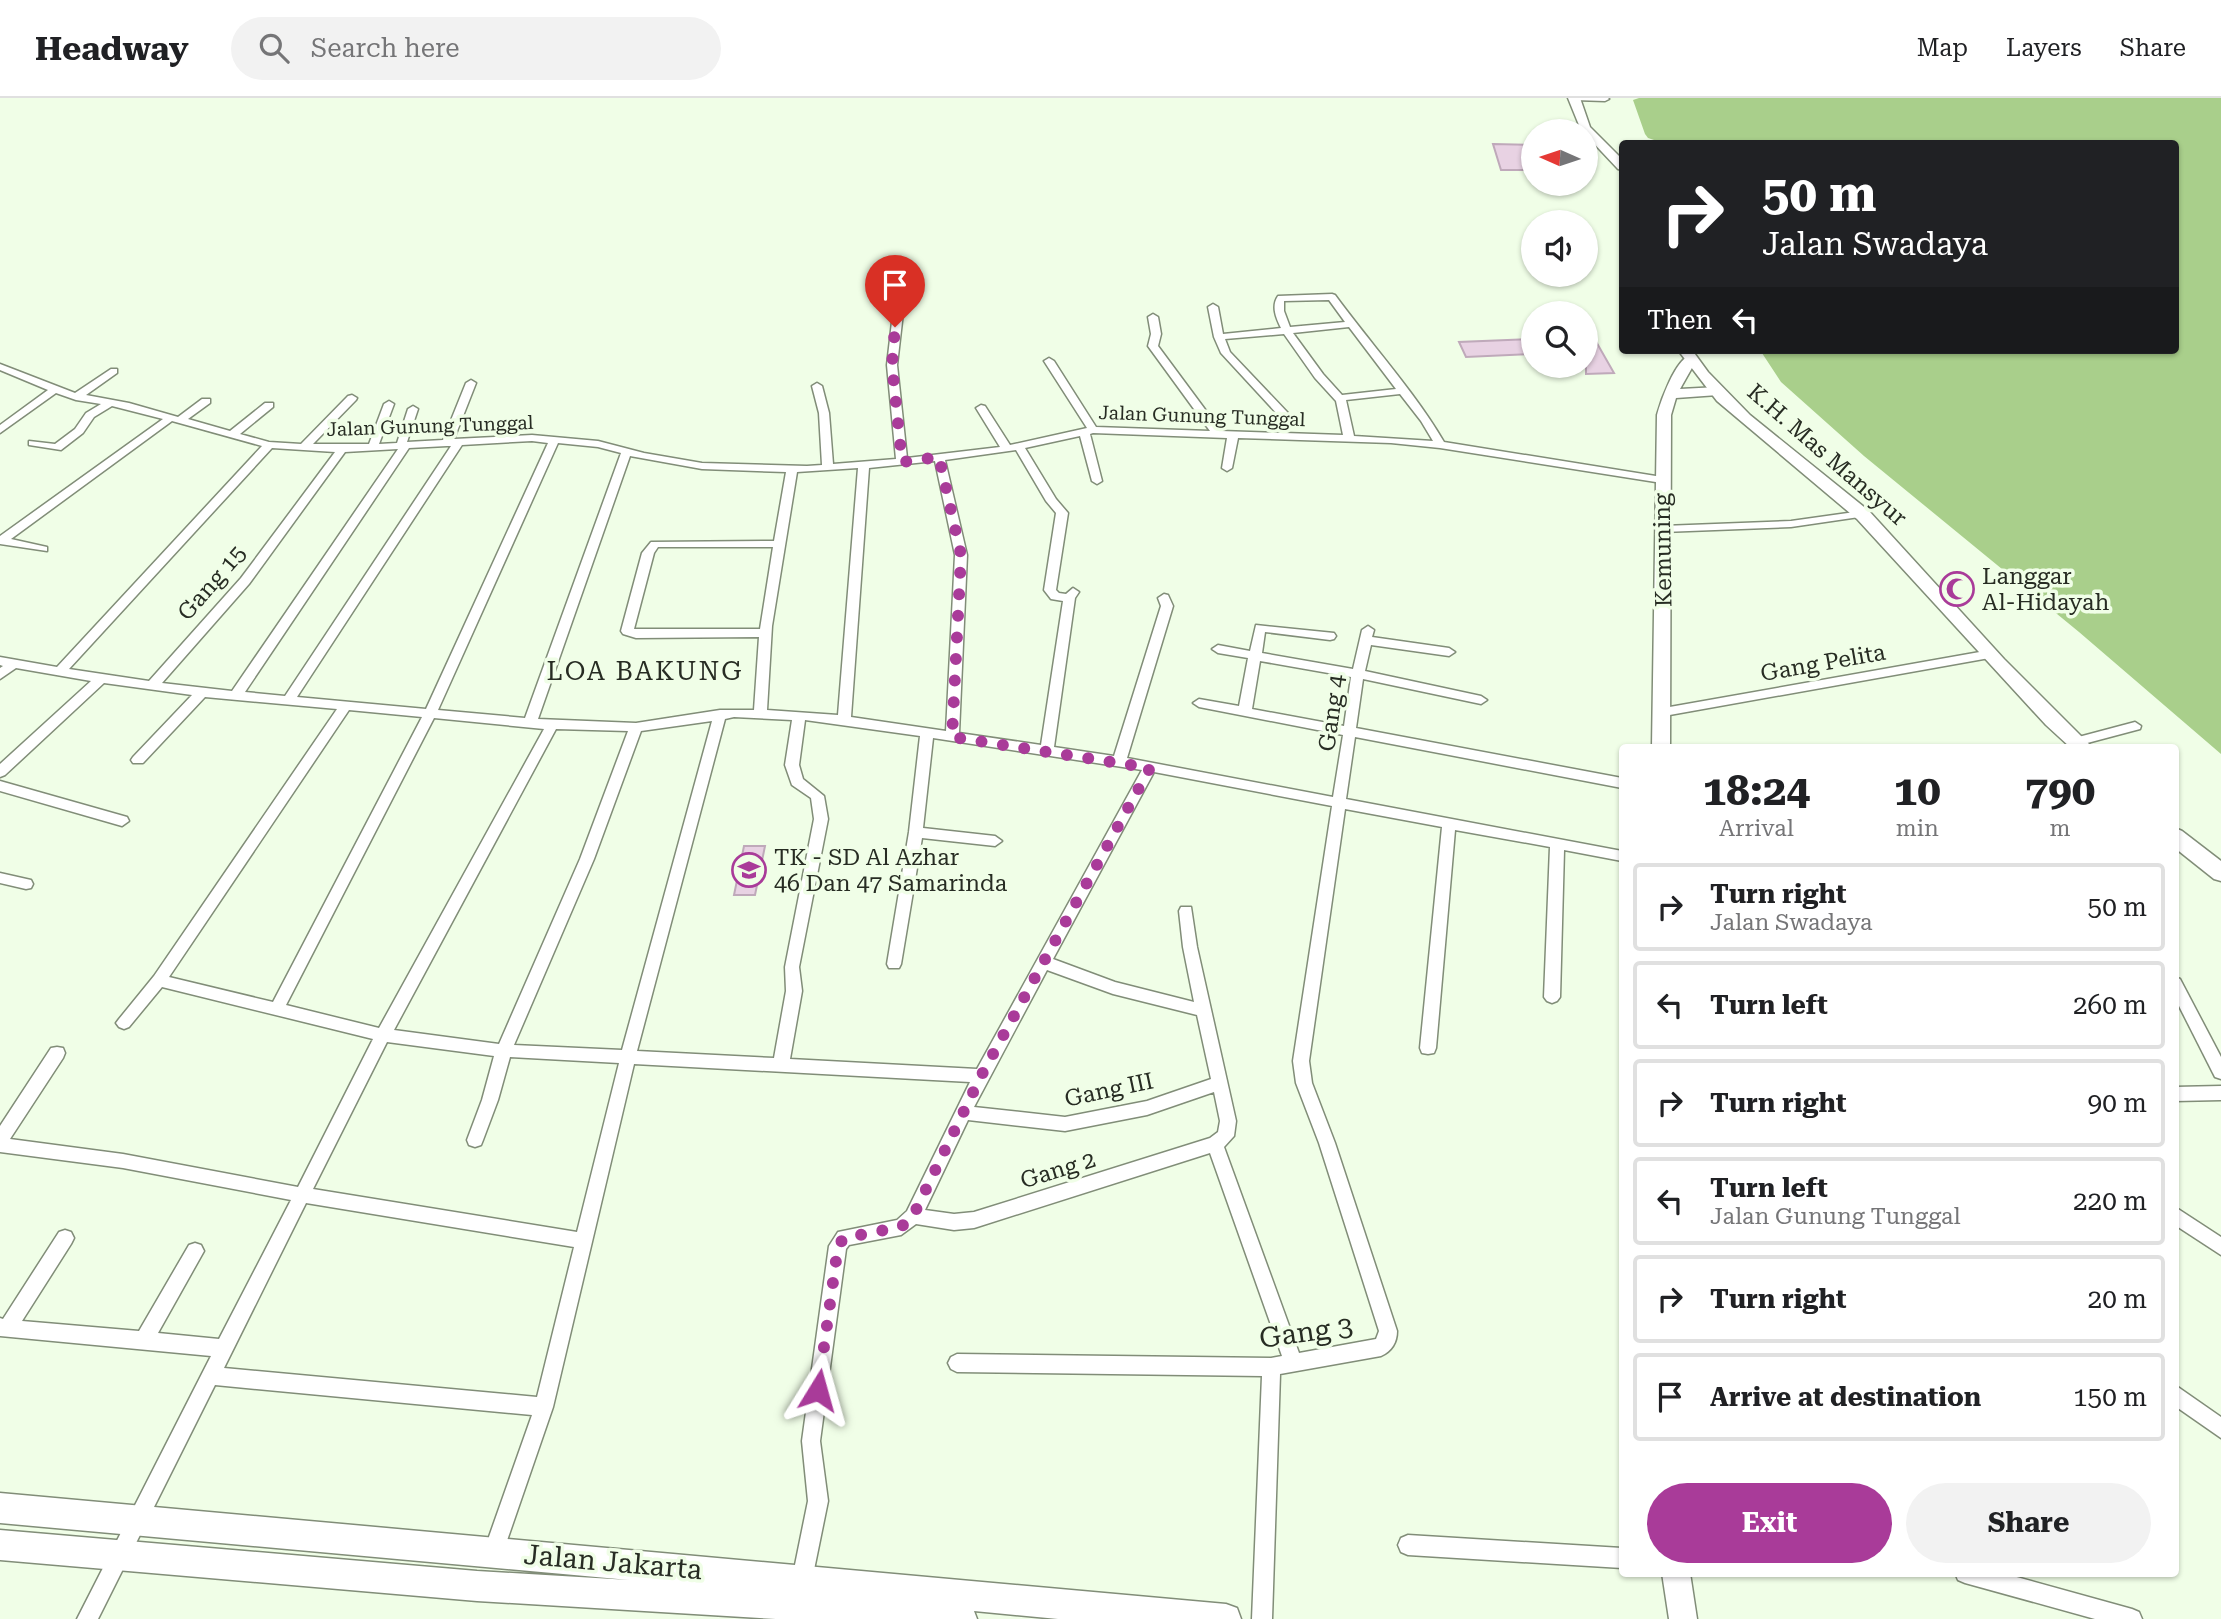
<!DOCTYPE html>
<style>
body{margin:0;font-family:"Roboto Serif",serif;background:#f2f2f2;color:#202124;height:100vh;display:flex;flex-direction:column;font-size:26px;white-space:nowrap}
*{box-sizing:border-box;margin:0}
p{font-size:23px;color:#757577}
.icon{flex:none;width:38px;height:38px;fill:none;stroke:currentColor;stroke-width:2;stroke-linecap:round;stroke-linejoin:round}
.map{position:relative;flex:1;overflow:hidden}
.details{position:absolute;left:1619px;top:646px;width:560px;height:833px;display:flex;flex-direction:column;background:#fff;border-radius:7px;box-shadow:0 2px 5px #0004}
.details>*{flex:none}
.guide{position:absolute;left:1619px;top:42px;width:560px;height:214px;border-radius:7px;box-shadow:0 2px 5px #0004;background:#202124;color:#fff;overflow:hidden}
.needle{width:46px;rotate:273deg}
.controls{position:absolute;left:1521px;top:21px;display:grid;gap:14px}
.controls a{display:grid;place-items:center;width:77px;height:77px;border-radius:50%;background:#fff;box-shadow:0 2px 5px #0004;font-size:35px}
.pin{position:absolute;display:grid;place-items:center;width:60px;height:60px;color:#fff;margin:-72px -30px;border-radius:50% 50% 50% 0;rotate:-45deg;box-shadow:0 0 7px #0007}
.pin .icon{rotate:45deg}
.me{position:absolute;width:77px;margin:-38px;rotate:8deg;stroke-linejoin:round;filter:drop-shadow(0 0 5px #0008)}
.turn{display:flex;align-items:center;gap:24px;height:147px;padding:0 28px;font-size:32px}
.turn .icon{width:91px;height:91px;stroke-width:2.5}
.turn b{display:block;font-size:49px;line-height:60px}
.then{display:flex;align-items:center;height:66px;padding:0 28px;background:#0003;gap:14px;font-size:26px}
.eta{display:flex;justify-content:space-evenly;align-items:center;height:119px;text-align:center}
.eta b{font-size:42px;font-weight:700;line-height:49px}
.action{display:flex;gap:14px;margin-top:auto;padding:14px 28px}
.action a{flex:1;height:80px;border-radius:42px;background:#a93b99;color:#fff;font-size:28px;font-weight:700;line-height:80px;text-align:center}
.action a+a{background:#f2f2f2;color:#202124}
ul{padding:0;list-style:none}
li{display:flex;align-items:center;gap:21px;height:88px;margin:0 14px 10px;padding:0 14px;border:4px solid #e0e0e0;border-radius:7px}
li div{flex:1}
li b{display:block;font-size:26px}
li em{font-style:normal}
header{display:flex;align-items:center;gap:42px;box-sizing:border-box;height:98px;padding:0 35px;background:#fff;border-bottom:2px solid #e0e0e0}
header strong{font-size:33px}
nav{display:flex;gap:38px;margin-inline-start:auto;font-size:24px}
.search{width:490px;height:63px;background:#f2f2f2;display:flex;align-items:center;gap:18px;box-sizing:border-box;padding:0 24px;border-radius:38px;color:#757577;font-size:26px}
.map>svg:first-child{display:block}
.water{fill:#a9cf8b}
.building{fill:#e8d2e3;stroke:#bfa9ba;stroke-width:2}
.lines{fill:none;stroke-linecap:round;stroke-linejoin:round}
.minor-casing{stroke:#818d78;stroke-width:3}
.tertiary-casing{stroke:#818d78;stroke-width:3}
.secondary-casing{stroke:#818d78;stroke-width:3}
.minor{fill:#fff;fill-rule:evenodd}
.tertiary{fill:#fff;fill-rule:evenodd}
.secondary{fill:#fff;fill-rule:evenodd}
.route{stroke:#a93b99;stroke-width:12;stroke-dasharray:0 21.6}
.labels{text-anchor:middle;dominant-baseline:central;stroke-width:7;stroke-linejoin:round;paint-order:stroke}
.far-street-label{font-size:19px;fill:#272c23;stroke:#f0fee7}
.street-label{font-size:23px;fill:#272c23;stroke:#f0fee7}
.poi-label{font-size:23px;fill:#272c23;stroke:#f0fee7;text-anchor:start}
.quarter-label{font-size:26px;letter-spacing:2px;fill:#272c23;stroke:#f0fee7}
.near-street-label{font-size:28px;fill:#272c23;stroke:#f0fee7}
</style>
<header>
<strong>Headway</strong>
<div class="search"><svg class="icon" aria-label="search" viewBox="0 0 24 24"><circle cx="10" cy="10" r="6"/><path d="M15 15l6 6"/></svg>Search here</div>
<nav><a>Map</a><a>Layers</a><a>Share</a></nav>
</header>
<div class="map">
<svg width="2221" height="1521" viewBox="0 0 2221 1521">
<rect width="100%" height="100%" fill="#f0fee7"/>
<polygon class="water" points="1639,0 2221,0 2221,656 2079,534 1864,358 1781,284 1760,252 2175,252 2175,46 1663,45 1648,40 1645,36 1633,2"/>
<g class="building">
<polygon points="1493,46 1533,47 1533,72 1501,72"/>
<polygon points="1586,226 1614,275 1586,276"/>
<polygon points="1533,241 1533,256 1466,259 1459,244"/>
<polygon points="744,748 765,748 755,797 734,797"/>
</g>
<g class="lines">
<g class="minor-casing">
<g id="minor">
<polygon points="1570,0 1608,0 1609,1 1605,3 1574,2"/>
<path d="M1332,196L1335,197C1370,245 1415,294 1444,344L1662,379L1667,382L1662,385L1440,350L1391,345L1238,340L1232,370L1227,373L1222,370L1227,340L1093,335L1090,336L1102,383L1097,386L1092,383L1080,338L1025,350L1056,401L1068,415L1056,492L1059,495L1066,496L1073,490L1079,494L1075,500L1054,649L1114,658L1161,508L1158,500L1164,496L1168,497L1173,508L1127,660L1333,699L1343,637L1199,609L1193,605L1199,601L1239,608L1248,560L1218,555L1212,551L1218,547L1250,553L1256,527L1334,535L1336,538L1334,541L1330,542L1265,534L1262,555L1353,571L1362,532L1368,528L1374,532L1372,539L1449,550L1455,554L1449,558L1371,547L1365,573L1481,598L1487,602L1481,606L1363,581L1356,630L1622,680V690L1355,639L1346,701L1622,753V763L1564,752L1560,899L1557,903L1552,905L1547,903L1544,899L1550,749L1455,732L1436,950L1434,955L1428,956L1422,955L1420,950L1442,729L1345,711L1309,963L1312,985L1335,1045L1397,1233C1397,1244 1392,1253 1381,1258L1280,1276L1272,1521H1252L1262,1278L957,1274L951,1271L948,1265L951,1259L957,1256L1271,1260L1282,1258L1210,1055L974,1130L954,1132L916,1126L901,1137L849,1147L846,1151L820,1343L828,1403L804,1521H784L808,1403L802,1343L829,1148L838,1134L897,1122L907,1113L970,984L634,966L553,1309L501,1460L494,1463L487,1460L484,1453L532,1317L215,1287L98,1521H77L211,1258L0,1238V1220L3,1221L59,1134L65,1132L71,1134L74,1140L71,1146L22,1223L139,1233L189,1147L195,1145L201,1147L204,1153L158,1235L219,1241L291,1102L123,1070L0,1054V1028L51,950L57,949L63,950L65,955L63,960L10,1041L123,1056L298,1089L373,941L162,889L129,929L124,931L119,929L116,925L119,921L154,878L337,611L205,599L143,665H133L131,662L133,659L192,597L104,585L5,677L0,679V666L91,583L16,570L0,581V570L3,568L0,567V559L57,569L262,348L172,323L11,441L47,449V453L0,446V438L163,321L112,308L94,319L83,335L61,352L29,347V343L55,346L75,331L86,315L101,306L76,302L56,295L0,335V327L48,292L0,272V266L75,295L111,271H117V275L86,297L129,305L178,319L202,301H210V305L188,321L230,333L265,305H273V309L240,336L269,344L301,346L348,298L352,297L357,300L356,302L313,346H369L384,306L389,303L394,306L379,346L397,345L408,311L413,308L418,311L407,344L443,342L466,285L471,282L476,285L454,341L532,337L598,343L644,355L702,365L807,368L822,367L819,315L812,288L817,285L822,288L829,315L833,366L896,361L887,267L893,215L898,212L903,215L897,267L907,360L1000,349L976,310L981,307L985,308L1010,347L1087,330L1044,263L1049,260L1054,263L1096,329L1210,333L1148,248L1151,236L1148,219L1153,216L1158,219L1161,236L1158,248L1221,333L1343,337L1336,303L1315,280L1284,236L1225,241L1230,254L1288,315V319H1280L1221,255L1214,239L1208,209L1213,206L1218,209L1223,236L1281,230C1276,220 1271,208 1278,198ZM1329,202L1345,224L1290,229L1284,213V203ZM1349,229L1396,291L1342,297L1323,276L1293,235ZM1400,296L1421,323L1433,343L1354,338L1346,302ZM532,343L548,345L426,611L297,599L462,347ZM558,345L598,349L621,355L525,620L438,612ZM447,348H451L285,598L245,594L409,350ZM272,350L335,354L241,480L149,583L69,571ZM398,351L232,593L162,585L249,486L345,354ZM1016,352L1046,403L1056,415L1044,492L1051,501L1063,503L1041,647L959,635L967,457L945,362ZM630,358L702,371L786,374L774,443L651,444L642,455L621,533L623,536L636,540L759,539L754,612H720L636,625L538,621ZM935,363L955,457L946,633L851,619L869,370ZM858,370L838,617L767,612L772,528L797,374ZM658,449H773L760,531H634L654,455ZM1260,563L1351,579L1344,628L1252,611ZM349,612L422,619L273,904L169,879ZM734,619L792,622L785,667L792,687L811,700L814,721L785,869L786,893L774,960L637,953L725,621ZM434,620L544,631L379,930L286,907ZM805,622L920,638L909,734L887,866L889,870H899L901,866L922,740L995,748L1002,743L995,738L923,730L933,640L1142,672L977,971L790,961L802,893L799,869L828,721L824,698L803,681L799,667ZM712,623L622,952L514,947L594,761L641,633ZM556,631L628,633L580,761L499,946L394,932ZM1154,674L1332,708L1293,963L1296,985L1319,1045L1379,1233L1376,1241L1299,1255L1224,1049L1234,1038L1236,1023L1197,849L1191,809H1181L1179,813L1183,849L1194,904L1115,884L1053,861ZM1047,872L1113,896L1197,917L1211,981L1147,1003L1065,1019L974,1009ZM387,944L494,958L482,1002L467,1042L469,1047L475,1049L481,1047L483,1042L498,1002L510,959L619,965L577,1134L313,1091ZM1214,994L1220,1023L1218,1034L1210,1040L974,1114L954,1116L925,1112L968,1022L1065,1033L1147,1017ZM306,1105L574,1149L537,1299L224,1270Z"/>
<polygon points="1862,413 1866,414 1866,418 1791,429 1663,434 1657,431 1663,428 1791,423"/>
<polygon points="1991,552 1997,556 1995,559 1664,618 1658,614 1664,610"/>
<polygon points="2135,624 2141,628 2140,631 2076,648 2069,644 2071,641"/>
<polygon points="0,683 127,719 129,723 122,728 0,693"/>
<polygon points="0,775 31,782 33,786 31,790 26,791 0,785"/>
<polygon points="2175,879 2180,881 2221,959 2221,981 2215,979 2175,900"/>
<polygon points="2221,988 2221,1002 2175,1003 2175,989"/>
<polygon points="2175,1109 2221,1139 2221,1157 2175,1127"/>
<polygon points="2175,1287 2221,1319 2221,1340 2175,1308"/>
<polygon points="1408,1437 1622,1450 1622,1470 1408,1457 1401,1454 1398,1447 1401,1440"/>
<polygon points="1955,1475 2002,1475 2132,1511 2139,1514 2142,1521 2095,1521 1965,1485 1958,1482"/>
</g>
</g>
<g class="tertiary-casing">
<g id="tertiary">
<path d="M1690,257L1697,261L1680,291L1718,289L1725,293L1718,297L1676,300L1671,317L1670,649H1652L1657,317C1661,302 1675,263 1690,257Z"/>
<polygon points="1662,1475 1690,1475 1697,1521 1669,1521"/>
</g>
</g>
<g class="secondary-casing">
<g id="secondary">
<polygon points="1568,0 1580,0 1590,29 1622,61 1622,72 1618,71 1586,37 1586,33 1581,32"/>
<polygon points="1678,252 1692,252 1708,274 1750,317 1869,413 2004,561 2092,649 2070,649 2046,627 1857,421 1717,303"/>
<polygon points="2175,730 2182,733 2221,763 2221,783 2214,781 2175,750"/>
<polygon points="0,1395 1226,1506 1237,1510 1241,1521 1058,1521 974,1513 977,1521 776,1521 477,1503 0,1462 0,1432 477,1473 629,1482 0,1425"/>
</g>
</g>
<use href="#minor" class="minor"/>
<use href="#tertiary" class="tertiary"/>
<use href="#secondary" class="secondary"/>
</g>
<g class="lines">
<polyline class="route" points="818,1292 838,1148 844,1140 901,1129 913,1118 981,978 1150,670 952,639 961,457 939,359 902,364 892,267 895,229"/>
</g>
<defs>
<g id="mosque-ring" transform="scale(1.75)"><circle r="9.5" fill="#f0fee7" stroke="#a93b99" stroke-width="1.5"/><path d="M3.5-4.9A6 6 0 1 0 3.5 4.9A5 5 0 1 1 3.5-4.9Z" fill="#a93b99"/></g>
<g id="school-ring" transform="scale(1.75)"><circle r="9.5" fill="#f0fee7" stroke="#a93b99" stroke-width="1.5"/><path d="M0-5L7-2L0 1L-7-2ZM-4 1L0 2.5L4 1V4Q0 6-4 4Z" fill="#a93b99"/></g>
</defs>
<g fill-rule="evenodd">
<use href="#mosque-ring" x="1957" y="491"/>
<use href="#school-ring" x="749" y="772"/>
</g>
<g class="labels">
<g class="far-street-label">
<text transform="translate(1202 318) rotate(2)">Jalan Gunung Tunggal</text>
<text transform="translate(430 328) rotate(-2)">Jalan Gunung Tunggal</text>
</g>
<g class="street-label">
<text transform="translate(1827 357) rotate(41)">K.H. Mas Mansyur</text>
<text transform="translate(1663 452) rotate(-91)">Kemuning</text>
<text transform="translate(212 485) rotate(-49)">Gang 15</text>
<text transform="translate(1823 565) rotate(-10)">Gang Pelita</text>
<text transform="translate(1332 615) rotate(-82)">Gang 4</text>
<text transform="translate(1109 992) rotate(-12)">Gang III</text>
<text transform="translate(1058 1072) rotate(-17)">Gang 2</text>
</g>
<g class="poi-label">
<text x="1982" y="478">Langgar<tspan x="1982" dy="26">Al-Hidayah</tspan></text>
<text x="774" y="759">TK - SD Al Azhar<tspan x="774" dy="26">46 Dan 47 Samarinda</tspan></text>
</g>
<g class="quarter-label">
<text x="645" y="573">LOA BAKUNG</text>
</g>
<g class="near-street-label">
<text transform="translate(1306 1234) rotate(-8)">Gang 3</text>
<text transform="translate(613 1464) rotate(5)">Jalan Jakarta</text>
</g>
</g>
</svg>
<div class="controls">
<a><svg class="needle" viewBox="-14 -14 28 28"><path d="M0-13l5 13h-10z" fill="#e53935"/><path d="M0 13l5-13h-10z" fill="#757577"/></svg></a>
<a><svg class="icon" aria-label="sound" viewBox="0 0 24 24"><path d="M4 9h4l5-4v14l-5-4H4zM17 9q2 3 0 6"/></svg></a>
<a><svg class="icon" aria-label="search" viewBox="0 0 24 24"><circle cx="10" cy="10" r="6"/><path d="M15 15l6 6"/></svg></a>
</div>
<div class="pin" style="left:895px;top:229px;background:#d93025"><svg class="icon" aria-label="arrive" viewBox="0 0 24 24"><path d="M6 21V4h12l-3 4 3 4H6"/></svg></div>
<svg class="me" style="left:818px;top:1292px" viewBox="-20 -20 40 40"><path d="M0-17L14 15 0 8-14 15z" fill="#a93b99" stroke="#fff" stroke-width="4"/></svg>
<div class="guide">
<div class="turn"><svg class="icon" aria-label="right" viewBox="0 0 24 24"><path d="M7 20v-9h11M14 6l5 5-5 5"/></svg><div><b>50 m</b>Jalan Swadaya</div></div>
<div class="then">Then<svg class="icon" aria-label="left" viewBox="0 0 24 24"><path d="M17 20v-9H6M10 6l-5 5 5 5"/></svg></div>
</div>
<section class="details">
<div class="eta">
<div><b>18:24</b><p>Arrival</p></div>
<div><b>10</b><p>min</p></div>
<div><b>790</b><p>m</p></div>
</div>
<ul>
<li><svg class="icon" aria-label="right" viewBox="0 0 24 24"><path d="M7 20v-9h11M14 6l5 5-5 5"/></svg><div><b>Turn right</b><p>Jalan Swadaya</p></div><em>50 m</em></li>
<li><svg class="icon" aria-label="left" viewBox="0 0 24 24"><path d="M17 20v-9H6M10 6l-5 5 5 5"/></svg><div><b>Turn left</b></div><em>260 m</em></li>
<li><svg class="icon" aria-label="right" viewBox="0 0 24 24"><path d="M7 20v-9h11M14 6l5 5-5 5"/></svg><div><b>Turn right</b></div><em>90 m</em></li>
<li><svg class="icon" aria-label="left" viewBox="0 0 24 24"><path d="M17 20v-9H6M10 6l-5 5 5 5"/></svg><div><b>Turn left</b><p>Jalan Gunung Tunggal</p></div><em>220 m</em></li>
<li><svg class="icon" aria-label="right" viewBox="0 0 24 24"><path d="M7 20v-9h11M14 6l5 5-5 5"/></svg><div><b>Turn right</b></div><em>20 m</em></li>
<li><svg class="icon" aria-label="arrive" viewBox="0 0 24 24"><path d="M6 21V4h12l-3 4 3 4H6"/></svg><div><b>Arrive at destination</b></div><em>150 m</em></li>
</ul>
<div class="action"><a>Exit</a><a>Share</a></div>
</section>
</div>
